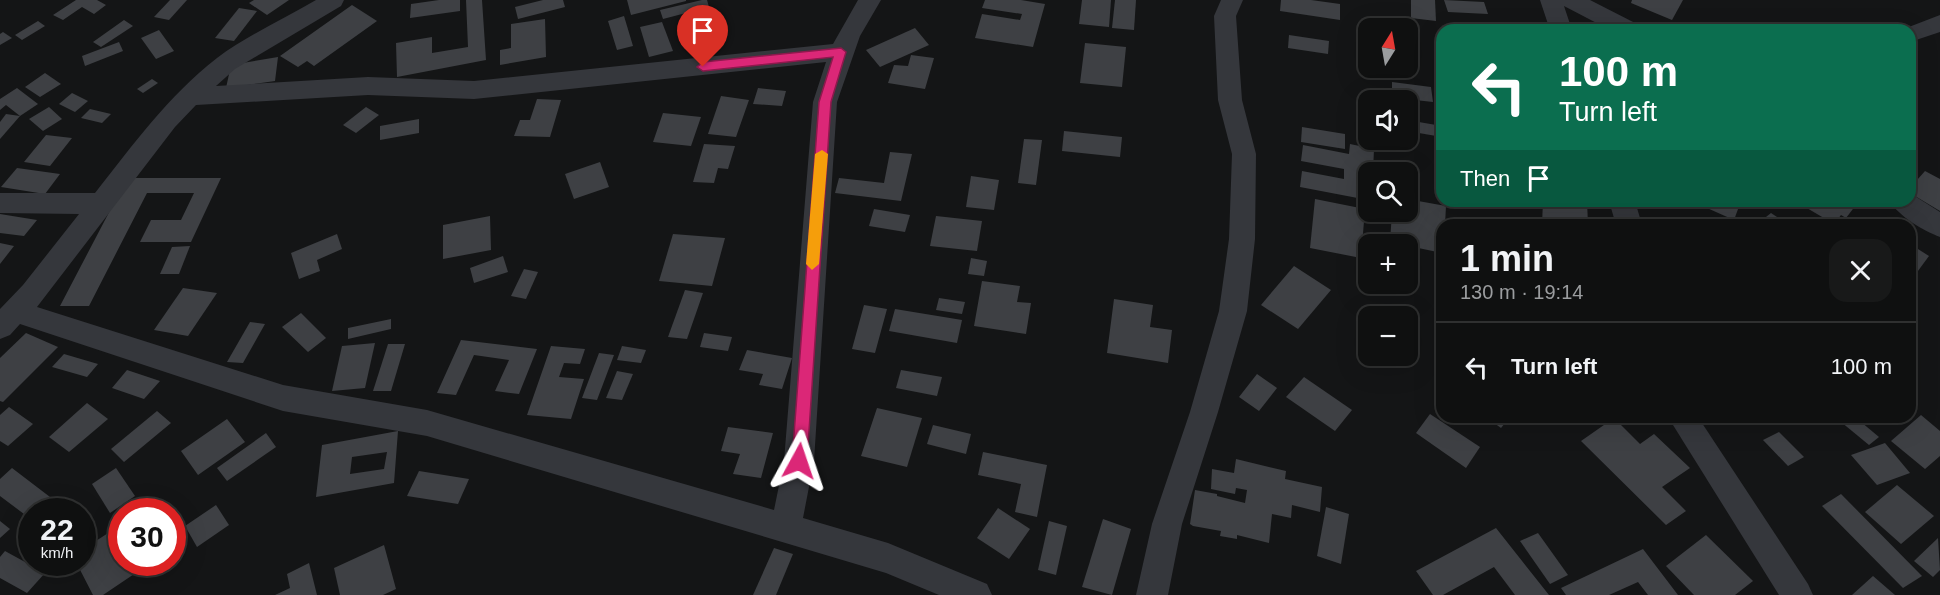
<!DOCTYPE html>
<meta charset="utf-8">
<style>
body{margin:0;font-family:Arial,sans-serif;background:#181919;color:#f1f3f6;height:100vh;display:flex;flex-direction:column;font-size:22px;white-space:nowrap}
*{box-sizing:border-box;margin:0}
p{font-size:20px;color:#9b9d9f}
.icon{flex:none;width:33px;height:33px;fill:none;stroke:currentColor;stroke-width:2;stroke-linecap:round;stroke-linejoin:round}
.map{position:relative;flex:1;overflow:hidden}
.details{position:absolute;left:1436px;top:219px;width:480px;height:204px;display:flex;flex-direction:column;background:#0f1010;border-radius:18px;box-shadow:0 6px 24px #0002,0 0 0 2px #2f3030}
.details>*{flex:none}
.top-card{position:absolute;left:1436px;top:24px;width:480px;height:183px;border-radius:18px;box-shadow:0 6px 24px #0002,0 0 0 2px #2f3030;background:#0b6e4f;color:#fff;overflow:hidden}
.needle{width:39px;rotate:11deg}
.tools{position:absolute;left:1358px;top:18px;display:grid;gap:12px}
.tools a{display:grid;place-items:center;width:60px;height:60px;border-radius:12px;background:#0f1010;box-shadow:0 6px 24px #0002,0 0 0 2px #2f3030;font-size:30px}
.speed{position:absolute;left:18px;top:498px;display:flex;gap:12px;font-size:30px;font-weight:700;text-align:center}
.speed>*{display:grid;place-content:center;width:78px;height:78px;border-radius:50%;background:#0f1010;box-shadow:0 6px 24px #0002,0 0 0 2px #2f3030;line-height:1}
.speed small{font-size:15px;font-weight:400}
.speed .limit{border:9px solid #d22;background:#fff;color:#111}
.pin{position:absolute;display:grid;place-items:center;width:51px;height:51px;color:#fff;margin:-62px -26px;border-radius:50% 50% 50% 0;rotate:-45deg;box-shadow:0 0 6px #0007}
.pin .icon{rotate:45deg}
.me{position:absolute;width:66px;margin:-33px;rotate:5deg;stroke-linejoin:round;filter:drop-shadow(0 0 4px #0008)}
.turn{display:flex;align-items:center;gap:21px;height:126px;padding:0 24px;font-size:27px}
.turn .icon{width:78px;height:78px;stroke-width:2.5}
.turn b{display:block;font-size:42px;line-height:51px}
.then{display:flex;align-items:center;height:57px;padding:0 24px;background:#0003;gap:12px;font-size:22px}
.round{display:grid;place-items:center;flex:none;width:63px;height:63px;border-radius:18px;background:#181919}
.headline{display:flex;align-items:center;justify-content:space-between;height:102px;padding:0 24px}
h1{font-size:36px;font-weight:700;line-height:45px}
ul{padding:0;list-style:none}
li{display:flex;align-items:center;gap:18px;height:90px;padding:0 24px;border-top:2px solid #2f3030}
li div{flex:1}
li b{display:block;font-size:22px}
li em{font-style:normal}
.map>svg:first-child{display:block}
.building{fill:#3e4044;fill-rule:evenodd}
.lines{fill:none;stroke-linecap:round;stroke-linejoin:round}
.minor{fill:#35373c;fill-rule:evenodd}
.route{fill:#db2777;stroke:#8e194d;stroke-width:1.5}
.slow{fill:#f59e0b}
</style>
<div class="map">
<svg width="1940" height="595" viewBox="0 0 1940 595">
<rect width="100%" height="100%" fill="#141516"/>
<g class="building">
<polygon points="76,0 97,0 106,5 94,14 82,7 63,20 53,15"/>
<polygon points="170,0 187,0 169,20 154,17"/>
<polygon points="254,0 289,0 267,15 249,3"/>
<polygon points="439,0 460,0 460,11 410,18 411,4"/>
<polygon points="466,0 482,0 486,60 397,77 396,43 432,37 432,53 468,47"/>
<polygon points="543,0 563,0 565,7 518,19 515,7"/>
<polygon points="627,0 686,0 686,1 631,15"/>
<polygon points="702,0 707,0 709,7 663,19 660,10"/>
<polygon points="985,0 1021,0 1045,4 1033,47 975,38 982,14 1020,20 1022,14 982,8"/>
<polygon points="1082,0 1111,0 1109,27 1079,24"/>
<polygon points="1115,0 1136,0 1134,30 1112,28"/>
<polygon points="1281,0 1311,0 1340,4 1340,20 1280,11"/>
<polygon points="1411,0 1435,0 1436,21 1411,18"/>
<polygon points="1444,0 1484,2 1488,14 1448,12"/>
<polygon points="1632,0 1683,0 1672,20 1631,3"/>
<polygon points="352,5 377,21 314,66 307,61 298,67 280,56"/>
<polygon points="239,8 257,11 234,41 215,38"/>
<polygon points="710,10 722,41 692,49 681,18"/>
<polygon points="624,16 633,46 617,50 608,21"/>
<polygon points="1393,16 1415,20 1414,37 1407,36 1407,28 1392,28"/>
<polygon points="545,19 546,57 500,65 500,50 511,48 511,24"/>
<polygon points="124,20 133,26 101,47 93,42"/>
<polygon points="38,21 45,26 22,40 15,35"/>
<polygon points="662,22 673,51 649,57 640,27"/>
<polygon points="915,28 929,45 880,67 866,50"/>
<polygon points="159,30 174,51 156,59 141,38"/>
<polygon points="3,32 12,38 0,45 0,34"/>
<polygon points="1289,35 1329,41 1328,54 1288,48"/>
<polygon points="119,42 123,51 85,66 82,56"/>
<polygon points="1085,43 1126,47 1122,87 1080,83"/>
<polygon points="911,55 934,58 925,89 888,83 894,65 908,66"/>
<polygon points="278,57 275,81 226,88 231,65"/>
<polygon points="45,73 61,84 40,97 25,87"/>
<polygon points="152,79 158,83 143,93 137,89"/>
<polygon points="1392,82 1431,87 1433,102 1415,100 1416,117 1407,116 1407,100 1392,100"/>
<polygon points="17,88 38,104 20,116 6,105 0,110 0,99"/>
<polygon points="758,88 786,91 782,106 753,104"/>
<polygon points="72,93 88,101 75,112 59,104"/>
<polygon points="721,96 749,100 736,137 708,134"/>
<polygon points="537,99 561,100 550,137 514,136 520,120 530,120"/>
<polygon points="49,107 62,119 43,131 29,119"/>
<polygon points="366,107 379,115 356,133 343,125"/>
<polygon points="90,109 111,114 102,123 81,118"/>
<polygon points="663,113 701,117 691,146 653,142"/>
<polygon points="6,114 20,116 0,139 0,122"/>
<polygon points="419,119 419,133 380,140 380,126"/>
<polygon points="1413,121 1442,126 1442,137 1413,132"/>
<polygon points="1302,127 1345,134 1345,149 1301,142"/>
<polygon points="1064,131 1122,137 1120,157 1062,151"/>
<polygon points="46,135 72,138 50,166 24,162"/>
<polygon points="1024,139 1042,140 1036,185 1018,183"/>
<polygon points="704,144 735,146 728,169 718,168 714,183 693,182"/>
<polygon points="1350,144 1374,149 1373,172 1368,172 1368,200 1300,187 1302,171 1344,179 1344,169 1301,161 1303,145 1349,154"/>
<polygon points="890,152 912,154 901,201 835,193 839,178 884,183"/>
<polygon points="600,162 609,187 574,199 565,174"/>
<polygon points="17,168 60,174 45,194 1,187"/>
<polygon points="1925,171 1940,179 1940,211 1910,193 1910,188"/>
<polygon points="971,176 999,180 994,210 966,207"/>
<polygon points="127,178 221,178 191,242 140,242 151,220 181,220 194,193 147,193 89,306 60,306"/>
<polygon points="1315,199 1365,209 1361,258 1310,248"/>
<polygon points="1407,199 1446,206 1445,225 1442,225 1442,253 1390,242 1392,212 1407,212"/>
<polygon points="1543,201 1587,201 1588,225 1542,225"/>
<polygon points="1710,201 1741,201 1734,220 1707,208"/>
<polygon points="1795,201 1859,201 1846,218 1841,215 1834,224"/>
<polygon points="874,209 910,215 905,232 869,226"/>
<polygon points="1771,213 1789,225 1767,225 1761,221"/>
<polygon points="0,214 37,220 24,236 0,233"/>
<polygon points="490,216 491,250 443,259 443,225"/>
<polygon points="936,216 982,221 977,251 930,246"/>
<polygon points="337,234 342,249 317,260 320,271 299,279 291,253"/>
<polygon points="673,234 725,238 712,286 659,281"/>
<polygon points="0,243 14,246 0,264"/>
<polygon points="1910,244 1929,256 1915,275 1910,272"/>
<polygon points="190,246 179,274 160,274 172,247"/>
<polygon points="503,256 508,272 474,283 470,268"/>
<polygon points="971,258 987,261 984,276 968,274"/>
<polygon points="1294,266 1331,290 1298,329 1261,305"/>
<polygon points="524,269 538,272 526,299 511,296"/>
<polygon points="982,281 1020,286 1017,302 1031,303 1026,334 974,326"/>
<polygon points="183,288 217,293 188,336 154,330"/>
<polygon points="685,290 703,293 687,339 668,337"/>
<polygon points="939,298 965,302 962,314 936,310"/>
<polygon points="1114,299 1153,305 1150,327 1172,330 1168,363 1107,353"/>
<polygon points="864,305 887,309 875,353 852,349"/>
<polygon points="895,309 962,320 957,343 889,331"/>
<polygon points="301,313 326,338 308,352 282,327"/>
<polygon points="391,319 391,329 348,339 348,328"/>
<polygon points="250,322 265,324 243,363 227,362"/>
<polygon points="26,333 58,347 3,402 0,401 0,358"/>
<polygon points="704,333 732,337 728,351 700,347"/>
<polygon points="461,340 537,349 519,394 495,391 509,360 474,355 456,395 437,393"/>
<polygon points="375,343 365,388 332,391 342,346"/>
<polygon points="388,344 405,344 391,391 373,391"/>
<polygon points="551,346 585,349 580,364 564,363 559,377 584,379 571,419 527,415"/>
<polygon points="622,346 646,350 641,363 617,360"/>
<polygon points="747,350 792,358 782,389 759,385 763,374 739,370"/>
<polygon points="599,353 614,355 597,400 582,398"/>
<polygon points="64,354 98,364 87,377 52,367"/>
<polygon points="127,370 160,381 144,399 112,388"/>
<polygon points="901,370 942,377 937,396 896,388"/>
<polygon points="617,371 633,374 622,400 606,398"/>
<polygon points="1257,374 1277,388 1259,411 1239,397"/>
<polygon points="1304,377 1352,410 1335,431 1286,397"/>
<polygon points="87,403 108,419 69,452 49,437"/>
<polygon points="9,407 33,424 8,446 0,441 0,415"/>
<polygon points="877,408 922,418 907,467 861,456"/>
<polygon points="157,411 171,423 124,462 111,449"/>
<polygon points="1430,414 1480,447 1466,468 1416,433"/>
<polygon points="1921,415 1940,431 1940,456 1925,469 1891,441"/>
<polygon points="1486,417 1510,417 1501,428"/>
<polygon points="1702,417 1725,417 1709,425"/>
<polygon points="1835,417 1855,417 1879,437 1869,445"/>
<polygon points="1614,418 1640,444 1654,434 1690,468 1662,487 1686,511 1666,525 1581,441"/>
<polygon points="227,419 245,442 198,475 181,451"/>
<polygon points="933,425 971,434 966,454 927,444"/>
<polygon points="728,427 773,433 761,478 733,474 740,454 721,451"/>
<path d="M398,431L394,483L316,497L322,445ZM387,452L384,469L350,474L352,457Z"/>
<polygon points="1779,432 1804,457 1788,466 1763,440"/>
<polygon points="266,433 276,447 227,481 217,468"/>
<polygon points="1885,443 1910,473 1877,485 1851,455"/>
<polygon points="983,452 1047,465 1037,517 1015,512 1021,484 978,475"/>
<polygon points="1236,459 1286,471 1285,479 1322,487 1320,512 1292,505 1291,518 1272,514 1269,543 1237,535 1237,539 1220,536 1221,531 1193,526 1190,524 1195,490 1217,494 1217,496 1245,503 1247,490 1236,488 1235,494 1211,489 1212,469 1234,473"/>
<polygon points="12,468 50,497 32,512 28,517 0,496 0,479"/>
<polygon points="116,468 135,496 110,513 92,484"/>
<polygon points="419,471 469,479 458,504 407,496"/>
<polygon points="1897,485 1934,516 1901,544 1865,512"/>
<polygon points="1841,494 1922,576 1903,588 1822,506"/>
<polygon points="216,505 229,525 197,547 185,526"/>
<polygon points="1326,507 1349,514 1341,564 1317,556"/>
<polygon points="998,508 1030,529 1009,559 977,538"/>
<polygon points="1103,519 1131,529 1112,595 1082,587"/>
<polygon points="0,521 10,529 0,538"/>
<polygon points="1049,521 1067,526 1056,575 1038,570"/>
<polygon points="122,524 122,562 152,562 103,595 93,595 76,562 82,562 82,550"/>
<polygon points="1496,528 1549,595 1515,595 1494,567 1443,595 1433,595 1416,571"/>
<polygon points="1538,533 1568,575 1550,584 1520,541"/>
<polygon points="1706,535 1753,581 1735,595 1694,595 1666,566"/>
<polygon points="1938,538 1940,570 1933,577 1914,561"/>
<polygon points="384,545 396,589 383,595 340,595 334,568"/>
<polygon points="774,548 793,554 776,595 753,595"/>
<polygon points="1643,549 1678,595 1648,595 1638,582 1609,595 1566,595 1561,588"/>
<polygon points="5,551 45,573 27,593 0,578 0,557"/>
<polygon points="309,563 317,595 275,595 290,588 287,574"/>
<polygon points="1873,576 1895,595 1852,595"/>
</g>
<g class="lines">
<g class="minor">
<path d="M316,0H344L341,6L235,69L216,86L368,77L474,81L833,44L858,0H881L860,36L837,102L814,461L803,518L888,543L987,584L992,595H939L886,573L427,436L283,411L20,324L10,335L0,339V309L23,285L79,214L0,213V193H95C133,145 168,96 217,58C246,36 284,19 316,0ZM826,62L813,102L784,461L774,510L427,410L283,385L37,307L175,127L196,105L368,95L474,99Z"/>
<polygon points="1221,0 1243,0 1236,16 1242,100 1256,154 1255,239 1247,311 1218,412 1182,524 1168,595 1136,595 1152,524 1190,412 1219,311 1229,239 1232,154 1218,100 1214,16"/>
<polygon points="1540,0 1590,0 1637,24 1640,30 1610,30 1564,6 1572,30 1550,30"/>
<polygon points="1940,15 1940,32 1910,42 1910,30 1901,30"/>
<path d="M1910,193L1940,212V237C1924,231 1898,216 1890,201H1910Z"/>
<polygon points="1609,201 1635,201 1642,225 1616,225"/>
<polygon points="1668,417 1698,417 1808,584 1813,595 1779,595"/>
</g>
</g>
<polygon class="route" points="841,48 846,52 831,102 807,461 805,466 799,468 794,466 792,461 819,102 833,57 703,71 697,67 703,62"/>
<polygon class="slow" points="822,150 828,154 819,264 812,270 806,264 815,154"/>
</svg>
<div class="tools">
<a><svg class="needle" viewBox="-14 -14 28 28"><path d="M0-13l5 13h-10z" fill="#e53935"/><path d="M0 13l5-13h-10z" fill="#9b9d9f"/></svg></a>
<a><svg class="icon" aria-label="sound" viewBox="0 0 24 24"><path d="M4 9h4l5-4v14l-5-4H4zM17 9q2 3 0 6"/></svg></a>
<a><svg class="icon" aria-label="search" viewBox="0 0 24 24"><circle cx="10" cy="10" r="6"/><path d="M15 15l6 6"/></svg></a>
<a>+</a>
<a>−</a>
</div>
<div class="speed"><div>22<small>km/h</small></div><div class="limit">30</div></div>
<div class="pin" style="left:703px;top:67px;background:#d93025"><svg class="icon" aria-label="arrive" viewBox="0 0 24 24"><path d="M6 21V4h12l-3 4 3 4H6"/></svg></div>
<svg class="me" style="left:799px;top:461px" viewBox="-20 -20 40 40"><path d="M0-17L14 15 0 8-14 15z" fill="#db2777" stroke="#fff" stroke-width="4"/></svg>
<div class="top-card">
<div class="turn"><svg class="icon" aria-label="left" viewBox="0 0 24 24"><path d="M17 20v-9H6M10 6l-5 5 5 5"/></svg><div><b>100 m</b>Turn left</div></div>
<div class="then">Then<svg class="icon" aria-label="arrive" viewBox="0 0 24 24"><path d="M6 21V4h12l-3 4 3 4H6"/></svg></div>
</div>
<section class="details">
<div class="headline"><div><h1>1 min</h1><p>130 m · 19:14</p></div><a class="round"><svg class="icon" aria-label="close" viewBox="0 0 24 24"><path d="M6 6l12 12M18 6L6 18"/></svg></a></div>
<ul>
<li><svg class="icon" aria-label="left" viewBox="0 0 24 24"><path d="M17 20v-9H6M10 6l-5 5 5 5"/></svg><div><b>Turn left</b></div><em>100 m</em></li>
</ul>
</section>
</div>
